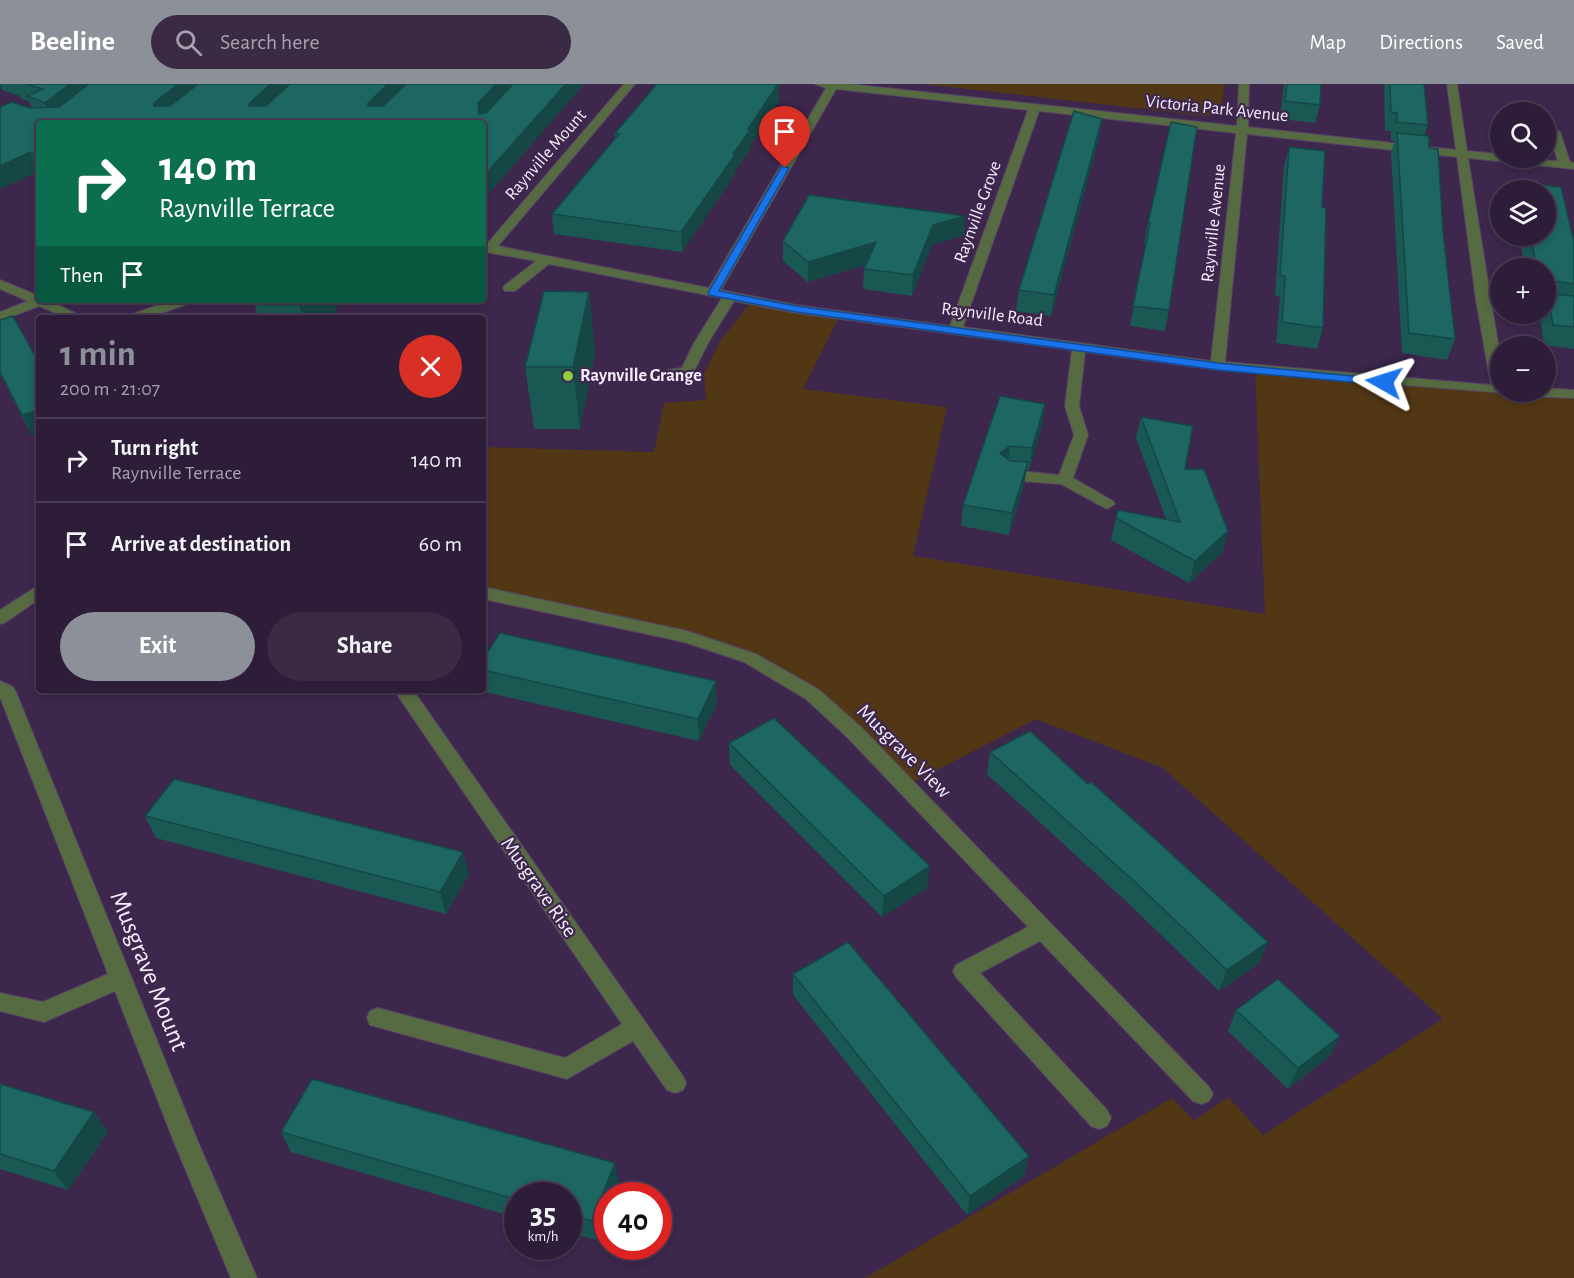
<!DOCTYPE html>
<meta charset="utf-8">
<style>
body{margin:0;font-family:"Alegreya Sans",sans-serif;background:#3a2a44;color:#f1f3f6;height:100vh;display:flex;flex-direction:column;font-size:22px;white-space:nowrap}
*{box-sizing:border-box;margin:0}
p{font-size:20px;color:#a7a2ae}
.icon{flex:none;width:33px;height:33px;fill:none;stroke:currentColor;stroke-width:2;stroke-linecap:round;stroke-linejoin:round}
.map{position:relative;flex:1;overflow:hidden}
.sheet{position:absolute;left:36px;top:231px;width:450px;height:378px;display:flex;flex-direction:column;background:#2e1d39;border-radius:6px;box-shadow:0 3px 9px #0003,0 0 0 2px #493b53}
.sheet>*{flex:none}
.top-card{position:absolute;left:36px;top:36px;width:450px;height:183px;border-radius:6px;box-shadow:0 3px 9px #0003,0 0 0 2px #493b53;background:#0b6e4f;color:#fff;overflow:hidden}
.controls{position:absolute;left:1490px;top:18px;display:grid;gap:12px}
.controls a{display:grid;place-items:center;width:66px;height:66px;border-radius:50%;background:#2e1d39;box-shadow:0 3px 9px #0003,0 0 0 2px #493b53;font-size:30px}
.speed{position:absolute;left:504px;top:1098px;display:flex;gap:12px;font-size:30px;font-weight:700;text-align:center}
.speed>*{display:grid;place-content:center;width:78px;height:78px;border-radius:50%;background:#2e1d39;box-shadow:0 3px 9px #0003,0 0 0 2px #493b53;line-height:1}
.speed small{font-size:15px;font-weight:400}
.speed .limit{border:9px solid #d22;background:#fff;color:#111}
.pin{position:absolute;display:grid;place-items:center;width:51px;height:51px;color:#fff;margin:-62px -26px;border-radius:50% 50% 50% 0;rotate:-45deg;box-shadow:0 0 6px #0007}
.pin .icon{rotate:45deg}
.me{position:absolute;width:66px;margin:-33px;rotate:276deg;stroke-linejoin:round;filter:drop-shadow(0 0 4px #0008)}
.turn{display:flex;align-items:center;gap:21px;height:126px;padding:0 24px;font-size:27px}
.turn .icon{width:78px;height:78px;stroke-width:2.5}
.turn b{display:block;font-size:42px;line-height:51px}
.then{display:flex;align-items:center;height:57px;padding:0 24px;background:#0003;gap:12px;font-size:22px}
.round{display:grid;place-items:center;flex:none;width:63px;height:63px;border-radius:32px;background:#3a2a44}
.summary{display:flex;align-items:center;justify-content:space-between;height:102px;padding:0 24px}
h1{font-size:36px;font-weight:600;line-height:45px;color:#8c9099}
.button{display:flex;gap:12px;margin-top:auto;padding:12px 24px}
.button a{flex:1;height:69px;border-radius:36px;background:#8c9099;color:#fff;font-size:24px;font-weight:600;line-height:69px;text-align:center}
.button a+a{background:#3a2a44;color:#f1f3f6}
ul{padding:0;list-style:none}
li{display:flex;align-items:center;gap:18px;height:84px;padding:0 24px;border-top:2px solid #493b53}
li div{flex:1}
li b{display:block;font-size:22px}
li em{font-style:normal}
header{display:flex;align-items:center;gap:36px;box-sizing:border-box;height:84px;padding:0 30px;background:#8c9099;color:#fff}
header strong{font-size:28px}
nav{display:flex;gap:33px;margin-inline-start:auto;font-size:21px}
.search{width:420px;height:54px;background:#3a2a44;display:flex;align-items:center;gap:15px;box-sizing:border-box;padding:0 21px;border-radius:33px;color:#a7a2ae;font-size:22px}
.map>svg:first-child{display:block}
.green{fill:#523714}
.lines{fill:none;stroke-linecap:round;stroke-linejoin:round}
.minor-casing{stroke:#574365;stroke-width:2}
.minor{fill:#566b42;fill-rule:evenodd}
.wall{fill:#1a5854}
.shaded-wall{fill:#154745}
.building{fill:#1e6662;stroke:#154745;stroke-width:1.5}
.route{fill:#1a73e8;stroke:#114b97;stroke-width:1.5}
.poi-dot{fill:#90cd41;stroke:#3d274c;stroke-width:2}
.labels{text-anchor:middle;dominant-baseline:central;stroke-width:4.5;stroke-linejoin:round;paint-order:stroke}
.far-street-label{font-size:18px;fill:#f5edfc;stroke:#3d274c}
.far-poi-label{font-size:18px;font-weight:bold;fill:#f5edfc;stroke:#3d274c;text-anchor:start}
.street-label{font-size:21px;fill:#f5edfc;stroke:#3d274c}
.near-street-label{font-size:26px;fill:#f5edfc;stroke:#3d274c}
</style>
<header>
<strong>Beeline</strong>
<div class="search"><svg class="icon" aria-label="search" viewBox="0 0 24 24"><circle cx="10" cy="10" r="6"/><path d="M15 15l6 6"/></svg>Search here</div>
<nav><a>Map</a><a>Directions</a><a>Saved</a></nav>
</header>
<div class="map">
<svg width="1574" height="1194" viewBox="0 0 1574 1194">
<rect width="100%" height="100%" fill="#3d274c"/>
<g class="green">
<polygon points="923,0 1225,0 1220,29 1206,32"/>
<polygon points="752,217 840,231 803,305 947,323 913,472 1265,530 1255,285 1500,308 1574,310 1574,1194 865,1194 1172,1014 1194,1037 1228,1013 1263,1051 1443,935 1163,684 1036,635 906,702 854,648 750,574 687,553 483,509 483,363 654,368 664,319 706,316 704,290 721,256"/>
</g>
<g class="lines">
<g class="minor-casing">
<g id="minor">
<path d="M624,0H635L498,162L709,204L826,4L815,0H849L1237,42L1239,0H1249L1248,43L1456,66L1447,0H1457L1467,67L1500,70V74L1558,77L1548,48L1554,45L1560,48L1570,78L1574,79V85L1468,74L1500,272V308H1506L1505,309L1218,286L1085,268L1079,322L1088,351L1073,394L1113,417L1115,420L1107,425L1061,400L1007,396L999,391L1007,386L1059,391L1074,351L1065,322L1072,266L796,229L734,217L708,259L692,291L672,293L665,289L667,286L682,284L694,259L722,214L549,180L515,207H505L503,204L505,201L536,177L485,168L483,159L487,160ZM836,5L1028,26L950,242L796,221L721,206ZM1039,27L1236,49L1211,277L963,243ZM1247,50L1457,73L1476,216L1491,301L1225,278Z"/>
<polygon points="0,196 39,212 39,216 48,216 85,234 67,234 39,222 0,237 0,228 28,217 0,205"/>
<polygon points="172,216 192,216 190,219 148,234 128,234 130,231"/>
<polygon points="1545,304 1574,306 1574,314 1525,312 1518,308 1545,308"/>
<polygon points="39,501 39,515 6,538 0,540 0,526"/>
<polygon points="483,503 687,547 756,570 818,605 861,643 1209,1003 1213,1010 1209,1017 1201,1020 1193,1017 1040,857 980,889 1107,1026 1111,1034 1107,1042 1099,1045 1091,1042 956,893 953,887 956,881 1028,843 847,653 806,615 744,578 684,558 483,515"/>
<polygon points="0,597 13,603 16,608 198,1058 257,1194 231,1194 174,1058 115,907 44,938 0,927 0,909 43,918 108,890 0,613"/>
<polygon points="394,606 413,606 683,992 686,999 683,1006 675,1009 667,1006 633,957 567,995 370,941 367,934 370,927 378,924 565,974 622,940"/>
</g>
</g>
<use href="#minor" class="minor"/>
</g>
<g class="wall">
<polygon points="0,0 584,0 483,116 483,39 39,39 39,88 37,88 0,105 32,24 29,17 21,15 20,12 2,6"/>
<polygon points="1284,0 1321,0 1320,21 1315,39 1280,35"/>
<polygon points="1384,0 1424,0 1428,41 1424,52 1429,64 1443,147 1455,255 1447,276 1402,269 1391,68 1395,57 1391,57 1391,47 1385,47"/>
<polygon points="779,17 751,60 751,64 735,87 735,90 682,168 554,150 552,130 615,54 615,49"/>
<polygon points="1102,35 1099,54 1051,232 1016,227 1019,206"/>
<polygon points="1171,38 1169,226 1165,247 1130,242 1146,159 1144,159 1148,139"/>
<polygon points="1289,63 1322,123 1323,244 1317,265 1276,259 1280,212 1275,212 1284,82"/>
<polygon points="1521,99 1561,103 1574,158 1574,265 1544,261 1539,230 1545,230 1545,184 1525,184 1519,152 1545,152 1545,106 1518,106"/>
<polygon points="964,151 932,161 912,212 863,205 864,185 865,181 808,198 783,177 783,157"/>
<polygon points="589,208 595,268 580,345 534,345 525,283"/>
<polygon points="253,216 340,216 332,234 259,234"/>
<polygon points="0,236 32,352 0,290"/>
<polygon points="1000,312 1045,320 1042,341 1029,386 1026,386 1024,400 1009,451 961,442 963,421"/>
<polygon points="1141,333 1228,447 1222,469 1189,499 1111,456 1116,434 1166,435 1136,354"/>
<polygon points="483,586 717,619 699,657 481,607 481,606 483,606"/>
<polygon points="729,659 927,804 882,833 730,681"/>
<polygon points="990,668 1088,700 1268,858 1259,879 1219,907 1129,820 987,690"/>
<polygon points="145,732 469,790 446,830 156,754"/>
<polygon points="793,890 1029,1072 1024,1092 967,1131 793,911"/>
<polygon points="1236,926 1340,952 1330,972 1288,1005 1228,947"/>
<polygon points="0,1000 94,1028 108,1048 68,1106 0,1085"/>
<polygon points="281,1048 615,1079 618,1098 613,1112 608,1112 608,1126 596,1156 568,1148 568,1112 518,1112 518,1134 291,1068"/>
</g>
<g class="shaded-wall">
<polygon points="70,0 101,0 52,37 45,19"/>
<polygon points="178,0 206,0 160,37 154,22 154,19"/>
<polygon points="271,0 297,0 255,37 249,22 250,19"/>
<polygon points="388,0 411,0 371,37 368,19"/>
<polygon points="496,0 516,0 480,37 478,19"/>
<polygon points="566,0 584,0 483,116 483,93"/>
<polygon points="778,0 779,0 779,17 751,60 751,64 735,87 735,90 682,168 681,148"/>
<polygon points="1102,35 1099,54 1051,232 1054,211"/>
<polygon points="30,68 37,88 0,105 0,82"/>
<polygon points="965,132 964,151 932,161 912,212 913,191 933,141"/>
<polygon points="876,158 875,178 808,198 808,178"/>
<polygon points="589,208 595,268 580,345 573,283"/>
<polygon points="298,216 340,216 332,234 303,234"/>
<polygon points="1045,320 1042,341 1029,386 1032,364"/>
<polygon points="39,326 39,350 32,352 22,331"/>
<polygon points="1010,362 1007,384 1000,369"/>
<polygon points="1028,378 1024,400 1009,451 1012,429"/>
<polygon points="1228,447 1222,469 1189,499 1195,477"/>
<polygon points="716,597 717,619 699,657 698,635"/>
<polygon points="463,768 469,790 446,830 440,808"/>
<polygon points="930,782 927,804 882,833 884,812"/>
<polygon points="1268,858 1259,879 1219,907 1227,886"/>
<polygon points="1340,952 1330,972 1288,1005 1298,984"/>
<polygon points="94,1028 108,1048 68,1106 54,1087"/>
<polygon points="1029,1072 1024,1092 967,1131 970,1112"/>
<polygon points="615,1079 618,1098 613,1112 608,1112 608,1126 596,1156 592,1137"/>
</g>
<g class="building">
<polygon points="26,0 70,0 45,19 27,12 43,5"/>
<polygon points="89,0 178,0 154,19 154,22 170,22 198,0 271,0 250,19 249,22 266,22 290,0 388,0 368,19 368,22 383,22 406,0 496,0 478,19 479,30 486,29 513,0 566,0 483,93 483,39 39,39 39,72 30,68 0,82 0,23 11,18 31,24 59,23"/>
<polygon points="657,0 778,0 748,45 751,45 733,70 735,71 681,148 552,130 619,50 615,49"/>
<polygon points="1287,0 1321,0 1320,21 1285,17"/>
<polygon points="1390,0 1424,0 1428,41 1397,38 1397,29 1391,28"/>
<polygon points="1074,27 1102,35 1054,211 1019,206"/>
<polygon points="1171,38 1197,43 1169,226 1133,222 1150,139 1148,139"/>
<polygon points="1397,49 1429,52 1429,64 1438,65 1443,147 1455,255 1409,249"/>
<polygon points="1289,63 1325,67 1322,123 1326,124 1323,244 1282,238 1285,192 1280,191"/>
<polygon points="1521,99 1561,103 1574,158 1574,200 1554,197 1551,200 1551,207 1553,210 1574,212 1574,243 1553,241 1545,195 1545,184 1536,184 1531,152 1545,152 1545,106 1522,106"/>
<polygon points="809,111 965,132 933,141 913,191 864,185 876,158 808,178 783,157"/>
<polygon points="544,207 589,208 573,283 525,283"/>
<polygon points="13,232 39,279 39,326 22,331 0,288 0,236"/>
<polygon points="1000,312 1045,320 1032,364 1010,362 1000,369 1010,377 1028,378 1012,429 963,421"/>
<polygon points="1141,333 1193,342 1185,385 1204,385 1228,447 1195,477 1116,434 1118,426 1180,438"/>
<polygon points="500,549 716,597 698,635 483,586 483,575"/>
<polygon points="774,634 930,782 884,812 729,659"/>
<polygon points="1030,647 1088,700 1091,698 1154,754 1268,858 1227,886 1135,798 990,668"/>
<polygon points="174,695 463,768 440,808 145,732"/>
<polygon points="848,858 1029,1072 970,1112 793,890"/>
<polygon points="1278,895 1340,952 1298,984 1236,926"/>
<polygon points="312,995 615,1079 592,1137 568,1131 568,1112 518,1112 518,1116 281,1048"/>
<polygon points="0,1000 94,1028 54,1087 0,1070"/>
</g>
<polygon class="route" points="782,82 789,84 719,207 796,222 1218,279 1384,295 1390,298 1384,301 1218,286 796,228 709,211 708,209"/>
<circle class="poi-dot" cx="568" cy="292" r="6"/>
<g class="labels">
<g class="far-street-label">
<text transform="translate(1217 25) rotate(6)">Victoria Park Avenue</text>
<text transform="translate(546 71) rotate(-49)">Raynville Mount</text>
<text transform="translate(978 128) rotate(-70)">Raynville Grove</text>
<text transform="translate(1214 139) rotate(-84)">Raynville Avenue</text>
<text transform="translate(992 231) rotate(7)">Raynville Road</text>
</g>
<g class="far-poi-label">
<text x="580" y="292">Raynville Grange</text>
</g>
<g class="street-label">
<text transform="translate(904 667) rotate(45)">Musgrave View</text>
<text transform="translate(539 803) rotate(55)">Musgrave Rise</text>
</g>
<g class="near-street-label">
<text transform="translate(149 887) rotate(68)">Musgrave Mount</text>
</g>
</g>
</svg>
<div class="controls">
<a><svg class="icon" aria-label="search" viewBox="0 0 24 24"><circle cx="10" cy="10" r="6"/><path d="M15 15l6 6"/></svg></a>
<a><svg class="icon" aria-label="layers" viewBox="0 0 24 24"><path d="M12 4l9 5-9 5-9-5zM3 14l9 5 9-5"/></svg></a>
<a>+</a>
<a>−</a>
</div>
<div class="speed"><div>35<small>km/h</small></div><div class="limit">40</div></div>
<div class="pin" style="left:785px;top:84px;background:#d93025"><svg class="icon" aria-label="arrive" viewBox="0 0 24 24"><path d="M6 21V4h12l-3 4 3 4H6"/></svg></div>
<svg class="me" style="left:1384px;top:298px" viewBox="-20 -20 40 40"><path d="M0-17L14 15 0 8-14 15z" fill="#1a73e8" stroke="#fff" stroke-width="4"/></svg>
<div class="top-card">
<div class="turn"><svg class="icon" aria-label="right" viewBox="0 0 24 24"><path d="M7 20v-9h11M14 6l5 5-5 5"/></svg><div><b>140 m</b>Raynville Terrace</div></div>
<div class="then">Then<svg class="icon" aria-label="arrive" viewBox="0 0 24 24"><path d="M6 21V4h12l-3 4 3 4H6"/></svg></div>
</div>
<section class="sheet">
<div class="summary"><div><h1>1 min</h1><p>200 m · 21:07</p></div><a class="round" style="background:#d93025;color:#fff"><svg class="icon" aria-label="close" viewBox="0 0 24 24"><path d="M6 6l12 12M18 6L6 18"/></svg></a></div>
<ul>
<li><svg class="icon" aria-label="right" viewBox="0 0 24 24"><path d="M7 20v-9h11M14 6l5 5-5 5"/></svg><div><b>Turn right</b><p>Raynville Terrace</p></div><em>140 m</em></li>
<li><svg class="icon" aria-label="arrive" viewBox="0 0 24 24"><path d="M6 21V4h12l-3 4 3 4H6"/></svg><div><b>Arrive at destination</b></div><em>60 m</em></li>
</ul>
<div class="button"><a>Exit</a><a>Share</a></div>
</section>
</div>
